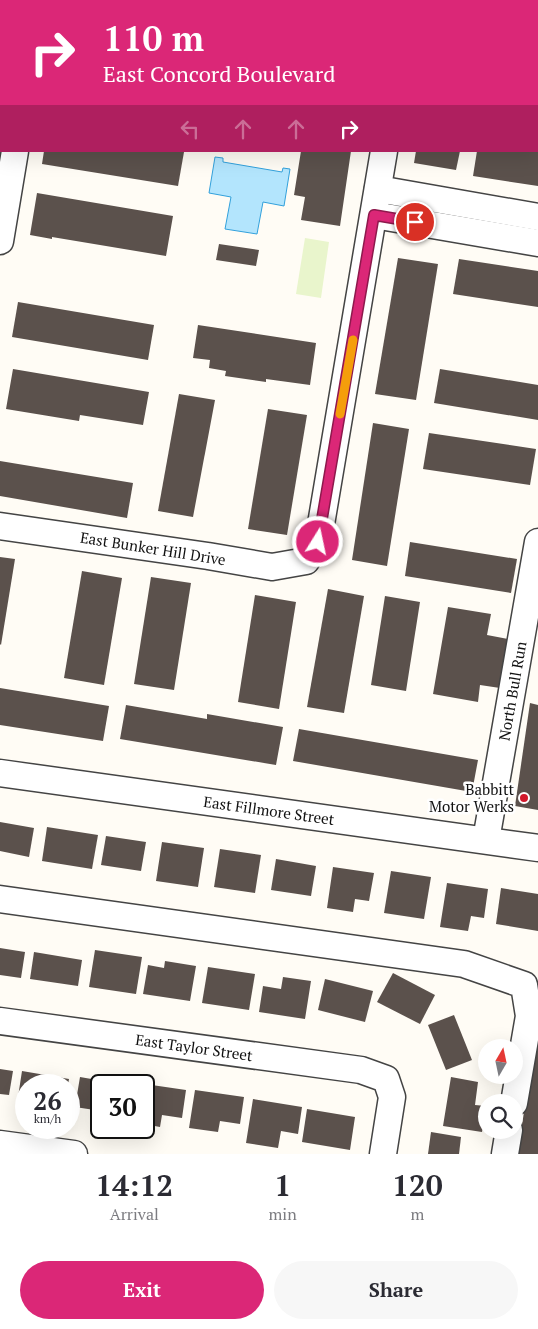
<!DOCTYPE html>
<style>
body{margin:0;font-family:"PT Serif",serif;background:#f7f7f7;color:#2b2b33;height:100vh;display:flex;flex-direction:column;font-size:19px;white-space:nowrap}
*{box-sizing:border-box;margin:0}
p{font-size:16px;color:#7c7c81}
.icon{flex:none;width:28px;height:28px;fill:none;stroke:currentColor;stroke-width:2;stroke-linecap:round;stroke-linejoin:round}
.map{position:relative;height:1154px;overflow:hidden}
.side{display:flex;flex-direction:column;background:#fff;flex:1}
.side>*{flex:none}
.top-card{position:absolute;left:0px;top:0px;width:539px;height:152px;box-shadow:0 5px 20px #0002;background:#db2777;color:#fff;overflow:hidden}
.needle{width:32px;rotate:9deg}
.buttons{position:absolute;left:478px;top:1039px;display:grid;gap:10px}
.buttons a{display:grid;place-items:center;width:45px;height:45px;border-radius:50%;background:#fff;box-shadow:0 5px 20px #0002;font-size:25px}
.speed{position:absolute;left:15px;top:1074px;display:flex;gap:10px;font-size:25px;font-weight:700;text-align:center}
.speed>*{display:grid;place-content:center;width:65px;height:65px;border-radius:50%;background:#fff;box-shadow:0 5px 20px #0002;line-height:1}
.speed small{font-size:12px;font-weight:400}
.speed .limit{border:2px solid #111;border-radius:8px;background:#fff;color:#111}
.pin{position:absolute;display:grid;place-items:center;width:42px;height:42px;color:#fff;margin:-21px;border:2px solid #fff;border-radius:50%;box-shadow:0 1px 5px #0007}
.me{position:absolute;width:55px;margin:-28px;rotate:10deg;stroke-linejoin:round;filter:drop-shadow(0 0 4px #0008)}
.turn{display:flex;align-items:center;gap:18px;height:105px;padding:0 20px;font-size:22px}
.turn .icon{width:65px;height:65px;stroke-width:2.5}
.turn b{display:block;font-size:35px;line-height:42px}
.lanes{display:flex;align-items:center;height:48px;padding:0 20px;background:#0003;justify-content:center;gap:25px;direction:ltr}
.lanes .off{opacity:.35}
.eta{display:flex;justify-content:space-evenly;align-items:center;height:85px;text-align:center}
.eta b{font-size:30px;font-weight:700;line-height:35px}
.cta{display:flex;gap:10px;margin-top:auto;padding:10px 20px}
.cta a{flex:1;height:58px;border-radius:30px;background:#db2777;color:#fff;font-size:20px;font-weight:700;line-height:58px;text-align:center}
.cta a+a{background:#f7f7f7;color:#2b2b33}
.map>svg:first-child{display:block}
.pitch{fill:#e9f5cc}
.water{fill:#b3e5fd;stroke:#32a1dc}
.building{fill:#5b514c}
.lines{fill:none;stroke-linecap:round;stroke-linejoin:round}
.minor-casing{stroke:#444;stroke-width:29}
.minor{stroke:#fff;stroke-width:26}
.route-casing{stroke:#8e194d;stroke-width:12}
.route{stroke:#db2777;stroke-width:9}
.slow{stroke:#f59e0b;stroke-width:9}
.poi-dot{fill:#d2182b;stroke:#fff;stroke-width:2}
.labels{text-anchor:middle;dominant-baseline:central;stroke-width:5;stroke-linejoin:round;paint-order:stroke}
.street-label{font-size:15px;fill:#111;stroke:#fff}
.poi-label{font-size:15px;fill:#111;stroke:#fff;text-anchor:end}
</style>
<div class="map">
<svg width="538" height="1154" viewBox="0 0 538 1154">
<rect width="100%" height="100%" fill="#fffcf5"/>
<polygon class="pitch" points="305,238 329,242 321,298 296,294"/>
<polygon class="water" points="215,157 223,158 223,162 282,172 283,168 290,169 284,206 263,202 257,234 225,229 231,197 209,193"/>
<g class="building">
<polygon points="44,151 182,151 184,152 178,186 42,164"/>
<polygon points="301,151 351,151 340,226 301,220 305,197 294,195"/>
<polygon points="416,151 460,151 456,170 414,163"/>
<polygon points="477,151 538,151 538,186 473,176"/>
<polygon points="37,193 173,216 166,256 52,237 52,239 30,235"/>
<polygon points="219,244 259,250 256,266 216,260"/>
<polygon points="398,258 438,264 416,400 375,394"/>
<polygon points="459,259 538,271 538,307 453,294"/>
<polygon points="18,302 154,325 148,360 12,337"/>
<polygon points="198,325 316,343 310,385 266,379 266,382 225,376 226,371 209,368 210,360 193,358"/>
<polygon points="13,369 149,392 143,425 80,415 79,421 6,409"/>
<polygon points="440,369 538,385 538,420 434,403"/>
<polygon points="179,394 215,400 193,517 158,511"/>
<polygon points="268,409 307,415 287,535 248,529"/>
<polygon points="373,423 409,429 387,566 352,560"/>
<polygon points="429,433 536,449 530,485 423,469"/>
<polygon points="0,461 133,483 127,518 0,496"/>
<polygon points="410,542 517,559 511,593 405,576"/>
<polygon points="0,557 15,559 1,645 0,644"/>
<polygon points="82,571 122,578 104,685 64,678"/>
<polygon points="151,577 191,583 174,690 134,684"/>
<polygon points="328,589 364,596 344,713 307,707"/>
<polygon points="255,595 296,602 279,709 238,702"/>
<polygon points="385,596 420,602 406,691 371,685"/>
<polygon points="448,607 491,614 487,635 508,639 500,688 480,685 478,702 433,694"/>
<polygon points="0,688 109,706 103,741 0,725"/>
<polygon points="530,703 538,705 538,810 515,806"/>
<polygon points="126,705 207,719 207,714 283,727 276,765 120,739"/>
<polygon points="299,729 478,760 472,792 293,761"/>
<polygon points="0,822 34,828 29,857 0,851"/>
<polygon points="47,827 98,835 92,869 42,861"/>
<polygon points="106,836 146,842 141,871 101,865"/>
<polygon points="162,842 204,848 198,887 156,881"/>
<polygon points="220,849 261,855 255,893 214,887"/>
<polygon points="276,859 316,866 311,896 271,890"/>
<polygon points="333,867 374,873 369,901 355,899 353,912 327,908"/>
<polygon points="391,871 431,877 424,919 384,913"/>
<polygon points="447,883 488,889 484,918 471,916 468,931 440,927"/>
<polygon points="501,888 538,894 538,931 496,924"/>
<polygon points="0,948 25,952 21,978 0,975"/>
<polygon points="95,950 142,957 136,994 89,987"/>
<polygon points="34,952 82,960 78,986 30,979"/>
<polygon points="165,961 196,966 190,1001 143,994 148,965 164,968"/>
<polygon points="208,967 255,974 249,1010 202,1003"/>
<polygon points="393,973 435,995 420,1024 377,1002"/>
<polygon points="283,977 311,981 305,1019 259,1012 263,986 281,989"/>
<polygon points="325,979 373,991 365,1022 318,1010"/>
<polygon points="454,1015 472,1060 446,1070 428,1025"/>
<polygon points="537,1035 538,1035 538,1154 517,1154"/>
<polygon points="0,1069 13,1071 9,1095 0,1094"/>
<polygon points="22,1071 69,1079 68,1085 26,1085 26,1098 18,1097"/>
<polygon points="80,1077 120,1084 120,1085 101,1085 101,1111 75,1107"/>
<polygon points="451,1077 478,1082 475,1105 486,1106 482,1132 443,1126"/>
<polygon points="138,1083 186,1090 182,1118 162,1115 160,1127 144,1124 144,1085 137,1085"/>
<polygon points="195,1090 244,1097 240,1124 220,1121 218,1132 189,1128"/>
<polygon points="253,1099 302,1107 298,1134 281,1131 278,1148 246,1143"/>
<polygon points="307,1109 355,1117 350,1150 302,1142"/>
<polygon points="431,1132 461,1137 459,1154 428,1154"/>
</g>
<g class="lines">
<g class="minor-casing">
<g id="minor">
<polyline points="41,1 41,0"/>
<polyline points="411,1 411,0"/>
<polyline points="378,189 538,217"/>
<polyline points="374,215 538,243"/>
<polyline points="0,241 15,151"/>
<polyline points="0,526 208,556 272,567 306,561 318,542 384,151"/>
<polyline points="0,773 538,848"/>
<polyline points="486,840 538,542"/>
<polyline points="0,899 464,964 524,985 529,1016 514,1103"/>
<polyline points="0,1021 361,1070 386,1079 392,1097 383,1154"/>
<polyline points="0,1144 74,1154"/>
<polyline points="505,1154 509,1130"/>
</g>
</g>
<use href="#minor" class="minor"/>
</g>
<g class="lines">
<g class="route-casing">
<polyline id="route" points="318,542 374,215 415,222"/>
</g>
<use href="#route" class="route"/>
<polyline class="slow" points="340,414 353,340"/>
</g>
<circle class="poi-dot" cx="524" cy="798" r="5"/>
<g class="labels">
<g class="street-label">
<text transform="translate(153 548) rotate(9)">East Bunker Hill Drive</text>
<text transform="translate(512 691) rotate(-80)">North Bull Run</text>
<text transform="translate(269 810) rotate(8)">East Fillmore Street</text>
<text transform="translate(194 1047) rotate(8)">East Taylor Street</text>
</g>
<g class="poi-label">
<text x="514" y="789">Babbitt<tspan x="514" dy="17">Motor Werks</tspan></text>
</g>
</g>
</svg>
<div class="buttons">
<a><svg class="needle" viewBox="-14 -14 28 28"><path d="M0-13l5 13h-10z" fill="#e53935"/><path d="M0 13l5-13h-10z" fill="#7c7c81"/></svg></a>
<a><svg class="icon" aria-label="search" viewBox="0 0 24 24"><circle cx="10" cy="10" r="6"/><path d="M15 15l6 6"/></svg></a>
</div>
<div class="speed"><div>26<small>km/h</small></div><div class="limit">30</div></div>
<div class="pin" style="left:415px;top:222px;background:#d93025"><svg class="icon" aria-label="arrive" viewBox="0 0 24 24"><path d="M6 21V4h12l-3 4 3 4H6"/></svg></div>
<svg class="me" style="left:318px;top:542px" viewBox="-20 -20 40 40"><circle r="17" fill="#db2777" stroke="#fff" stroke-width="3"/><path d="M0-11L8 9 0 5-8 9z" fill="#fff"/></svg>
<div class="top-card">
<div class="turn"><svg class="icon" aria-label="right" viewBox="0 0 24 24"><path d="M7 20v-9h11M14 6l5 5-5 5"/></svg><div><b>110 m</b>East Concord Boulevard</div></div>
<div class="lanes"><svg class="icon off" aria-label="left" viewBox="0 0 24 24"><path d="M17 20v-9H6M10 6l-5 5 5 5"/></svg><svg class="icon off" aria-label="ahead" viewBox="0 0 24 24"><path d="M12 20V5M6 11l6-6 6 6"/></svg><svg class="icon off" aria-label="ahead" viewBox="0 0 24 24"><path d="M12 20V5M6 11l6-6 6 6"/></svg><svg class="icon" aria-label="right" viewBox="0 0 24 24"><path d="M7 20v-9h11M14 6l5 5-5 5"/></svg></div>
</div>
</div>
<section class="side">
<div class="eta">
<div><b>14:12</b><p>Arrival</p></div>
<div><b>1</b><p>min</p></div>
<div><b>120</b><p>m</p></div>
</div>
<div class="cta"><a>Exit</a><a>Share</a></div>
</section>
